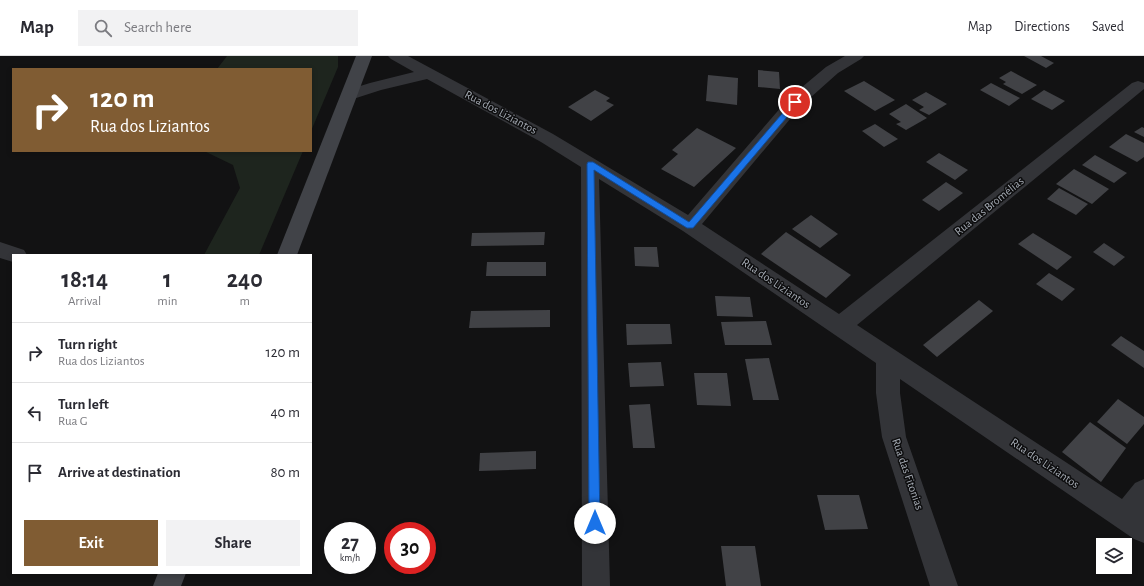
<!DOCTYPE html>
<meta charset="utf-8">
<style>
body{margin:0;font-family:"Alegreya Sans",sans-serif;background:#f2f2f3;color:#2b2b33;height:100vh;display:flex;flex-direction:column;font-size:15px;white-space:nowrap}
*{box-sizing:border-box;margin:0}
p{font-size:13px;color:#7c7c81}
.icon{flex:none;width:22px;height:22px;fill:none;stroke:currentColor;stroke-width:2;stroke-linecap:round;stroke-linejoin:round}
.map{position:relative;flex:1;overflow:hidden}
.side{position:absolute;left:12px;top:198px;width:300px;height:320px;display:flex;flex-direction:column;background:#fff;border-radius:0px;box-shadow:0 2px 6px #0003}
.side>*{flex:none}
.top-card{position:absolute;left:12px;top:12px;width:300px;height:84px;border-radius:0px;box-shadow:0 2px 6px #0003;background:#805c33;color:#fff;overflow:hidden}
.fabs{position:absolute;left:1096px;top:482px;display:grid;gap:8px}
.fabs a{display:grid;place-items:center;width:36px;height:36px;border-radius:0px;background:#fff;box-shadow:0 2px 6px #0003;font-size:20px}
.speed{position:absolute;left:324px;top:466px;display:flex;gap:8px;font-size:20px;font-weight:700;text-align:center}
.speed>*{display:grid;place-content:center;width:52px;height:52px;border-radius:50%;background:#fff;box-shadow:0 2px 6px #0003;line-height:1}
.speed small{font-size:10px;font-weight:400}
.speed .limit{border:6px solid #d22;background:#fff;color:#111}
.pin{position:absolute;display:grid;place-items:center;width:34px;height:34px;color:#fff;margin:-17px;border:2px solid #fff;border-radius:50%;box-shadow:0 1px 4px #0007}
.me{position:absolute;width:44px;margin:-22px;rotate:0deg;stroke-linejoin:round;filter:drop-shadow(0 0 3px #0008)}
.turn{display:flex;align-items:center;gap:14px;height:84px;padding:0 12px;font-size:18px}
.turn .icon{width:52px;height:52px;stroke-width:2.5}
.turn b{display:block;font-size:28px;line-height:34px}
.eta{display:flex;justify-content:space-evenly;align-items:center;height:68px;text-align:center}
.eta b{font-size:24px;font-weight:700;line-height:28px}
.primary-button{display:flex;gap:8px;margin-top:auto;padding:8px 12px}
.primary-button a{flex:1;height:46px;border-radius:0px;background:#805c33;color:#fff;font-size:16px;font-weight:700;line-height:46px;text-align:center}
.primary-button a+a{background:#f2f2f3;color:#2b2b33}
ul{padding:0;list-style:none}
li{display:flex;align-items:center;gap:12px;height:60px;padding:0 12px;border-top:1px solid #e1e1e2}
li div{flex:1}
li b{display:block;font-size:15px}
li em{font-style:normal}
header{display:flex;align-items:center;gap:24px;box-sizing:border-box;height:56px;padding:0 20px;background:#fff;border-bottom:1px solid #e1e1e2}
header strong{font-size:19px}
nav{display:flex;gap:22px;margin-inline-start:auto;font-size:14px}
.search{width:280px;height:36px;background:#f2f2f3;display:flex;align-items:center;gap:10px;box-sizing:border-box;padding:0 14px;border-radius:0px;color:#7c7c81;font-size:15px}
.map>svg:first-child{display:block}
.green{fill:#1e251e}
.building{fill:#414246}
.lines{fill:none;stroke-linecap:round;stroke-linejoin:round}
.street{fill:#333438;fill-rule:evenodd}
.secondary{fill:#414348;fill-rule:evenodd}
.route{fill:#1a73e8;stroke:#114b97}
.labels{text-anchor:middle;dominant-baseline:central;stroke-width:3;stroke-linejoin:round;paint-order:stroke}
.street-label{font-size:12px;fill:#a4aab3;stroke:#0d0d0e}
</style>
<header>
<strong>Map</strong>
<div class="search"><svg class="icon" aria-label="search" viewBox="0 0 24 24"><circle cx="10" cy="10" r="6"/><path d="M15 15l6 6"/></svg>Search here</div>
<nav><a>Map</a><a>Directions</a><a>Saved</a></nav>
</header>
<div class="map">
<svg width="1144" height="530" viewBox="0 0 1144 530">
<rect width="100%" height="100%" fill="#121213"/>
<g class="green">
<polygon points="227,0 338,0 338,11 311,75 311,13 217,13"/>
<polygon points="204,95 303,95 259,199 204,199 240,132 233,109"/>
</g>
<g class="building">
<polygon points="1024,0 1041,0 1054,7 1046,12"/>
<polygon points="758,14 779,16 780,33 758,31"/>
<polygon points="1011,15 1037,29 1022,38 1003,28 1006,26 999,22"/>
<polygon points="708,19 738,22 737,49 706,45"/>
<polygon points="864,25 895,44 875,55 844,35"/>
<polygon points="991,27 1020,42 1009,50 980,34"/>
<polygon points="595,34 610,42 606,45 614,49 591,65 568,51"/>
<polygon points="1044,34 1065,45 1052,54 1031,43"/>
<polygon points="926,36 947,48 929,59 919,54 924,51 912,44"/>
<polygon points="906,48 927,62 906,74 896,68 901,66 889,58"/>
<polygon points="875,68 898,83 884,91 862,75"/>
<polygon points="1142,71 1144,72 1144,81 1134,76"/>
<polygon points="697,72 736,92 694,131 661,113 678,98 672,94"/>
<polygon points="1126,78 1144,87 1144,101 1137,106 1109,91"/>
<polygon points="939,97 968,114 955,124 926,106"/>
<polygon points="1095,99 1127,117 1114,127 1082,109"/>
<polygon points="1074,113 1109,133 1092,148 1056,128"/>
<polygon points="946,126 963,137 939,155 922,144"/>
<polygon points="1059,132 1088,148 1076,159 1047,143"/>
<polygon points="811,159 838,178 820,192 792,173"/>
<polygon points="545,176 544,189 471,190 472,177"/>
<polygon points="786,176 851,219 826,242 761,198"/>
<polygon points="1033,177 1072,201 1057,214 1018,188"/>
<polygon points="1104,187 1125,201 1114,210 1093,196"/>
<polygon points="634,191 657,191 659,211 635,210"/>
<polygon points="487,206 546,206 546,220 486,220"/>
<polygon points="1049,217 1075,233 1062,245 1036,228"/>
<polygon points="715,240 750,241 753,261 717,260"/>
<polygon points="979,244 993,255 937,301 923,289"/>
<polygon points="550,254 550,271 469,272 471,255"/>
<polygon points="766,265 772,289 725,289 721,266"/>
<polygon points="626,268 670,268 672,288 627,289"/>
<polygon points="1121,280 1144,295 1144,312 1111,289"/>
<polygon points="769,302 779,344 753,344 745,303"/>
<polygon points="661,306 664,330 630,331 628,307"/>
<polygon points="694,317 727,317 731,350 697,349"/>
<polygon points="1118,343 1144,361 1144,368 1127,388 1097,366"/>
<polygon points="650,348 655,392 633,392 629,349"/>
<polygon points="1090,366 1126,392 1101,426 1062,396"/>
<polygon points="536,395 536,413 479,415 480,397"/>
<polygon points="817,439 859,439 868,473 825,474"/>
<polygon points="721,490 755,490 761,530 726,530"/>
</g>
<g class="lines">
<g class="street">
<polygon points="388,0 408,0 553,78 688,159 789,42 826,11 845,0 864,0 861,3 838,17 801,50 702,168 839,258 1132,27 1138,25 1144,27 1144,33 857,269 1122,443 1135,427 1144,423 1144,487 1134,483 900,323 900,337 906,381 958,530 930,530 882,381 876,337 876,307 683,175 599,123 610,530 582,530 581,111 541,86 427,23 381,34 350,44 344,43 342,39 344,35 370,27 414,16 391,3"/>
<polygon points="0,186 24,194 27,199 13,199 13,206 0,202"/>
</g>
<g class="secondary">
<polygon points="356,0 372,0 297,199 277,199"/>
<polygon points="158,517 186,517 181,530 153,530"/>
</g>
</g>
<polygon class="route" points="795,44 799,46 798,48 693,172 687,172 594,114 600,467 599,471 595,473 591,471 589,467 587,108 588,106 593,106 689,166 793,45"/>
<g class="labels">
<g class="street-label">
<text transform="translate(501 56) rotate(28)">Rua dos Liziantos</text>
<text transform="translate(989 150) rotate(-39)">Rua das Bromélias</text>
<text transform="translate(776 227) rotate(34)">Rua dos Liziantos</text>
<text transform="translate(1045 407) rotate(34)">Rua dos Liziantos</text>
<text transform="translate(908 418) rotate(71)">Rua das Fitonias</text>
</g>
</g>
</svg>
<div class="fabs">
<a><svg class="icon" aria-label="layers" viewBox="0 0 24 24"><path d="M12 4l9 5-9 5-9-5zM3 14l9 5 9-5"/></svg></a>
</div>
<div class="speed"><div>27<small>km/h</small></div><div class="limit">30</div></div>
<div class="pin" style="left:795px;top:46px;background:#d93025"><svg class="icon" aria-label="arrive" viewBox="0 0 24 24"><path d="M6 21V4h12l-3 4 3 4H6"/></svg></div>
<svg class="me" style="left:595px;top:467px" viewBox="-20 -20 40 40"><circle r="19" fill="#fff"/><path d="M0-13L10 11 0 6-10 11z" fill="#1a73e8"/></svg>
<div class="top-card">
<div class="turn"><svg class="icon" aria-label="right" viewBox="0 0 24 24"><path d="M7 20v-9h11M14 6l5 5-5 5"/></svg><div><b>120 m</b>Rua dos Liziantos</div></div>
</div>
<section class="side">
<div class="eta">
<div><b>18:14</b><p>Arrival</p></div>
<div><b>1</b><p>min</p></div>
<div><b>240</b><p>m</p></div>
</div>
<ul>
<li><svg class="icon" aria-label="right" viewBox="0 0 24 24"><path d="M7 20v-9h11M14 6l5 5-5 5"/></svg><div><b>Turn right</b><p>Rua dos Liziantos</p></div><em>120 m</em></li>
<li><svg class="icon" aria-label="left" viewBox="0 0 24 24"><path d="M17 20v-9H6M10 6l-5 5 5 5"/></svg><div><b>Turn left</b><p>Rua G</p></div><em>40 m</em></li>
<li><svg class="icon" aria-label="arrive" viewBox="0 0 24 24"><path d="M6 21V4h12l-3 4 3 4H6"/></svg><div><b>Arrive at destination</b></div><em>80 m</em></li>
</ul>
<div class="primary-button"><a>Exit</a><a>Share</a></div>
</section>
</div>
